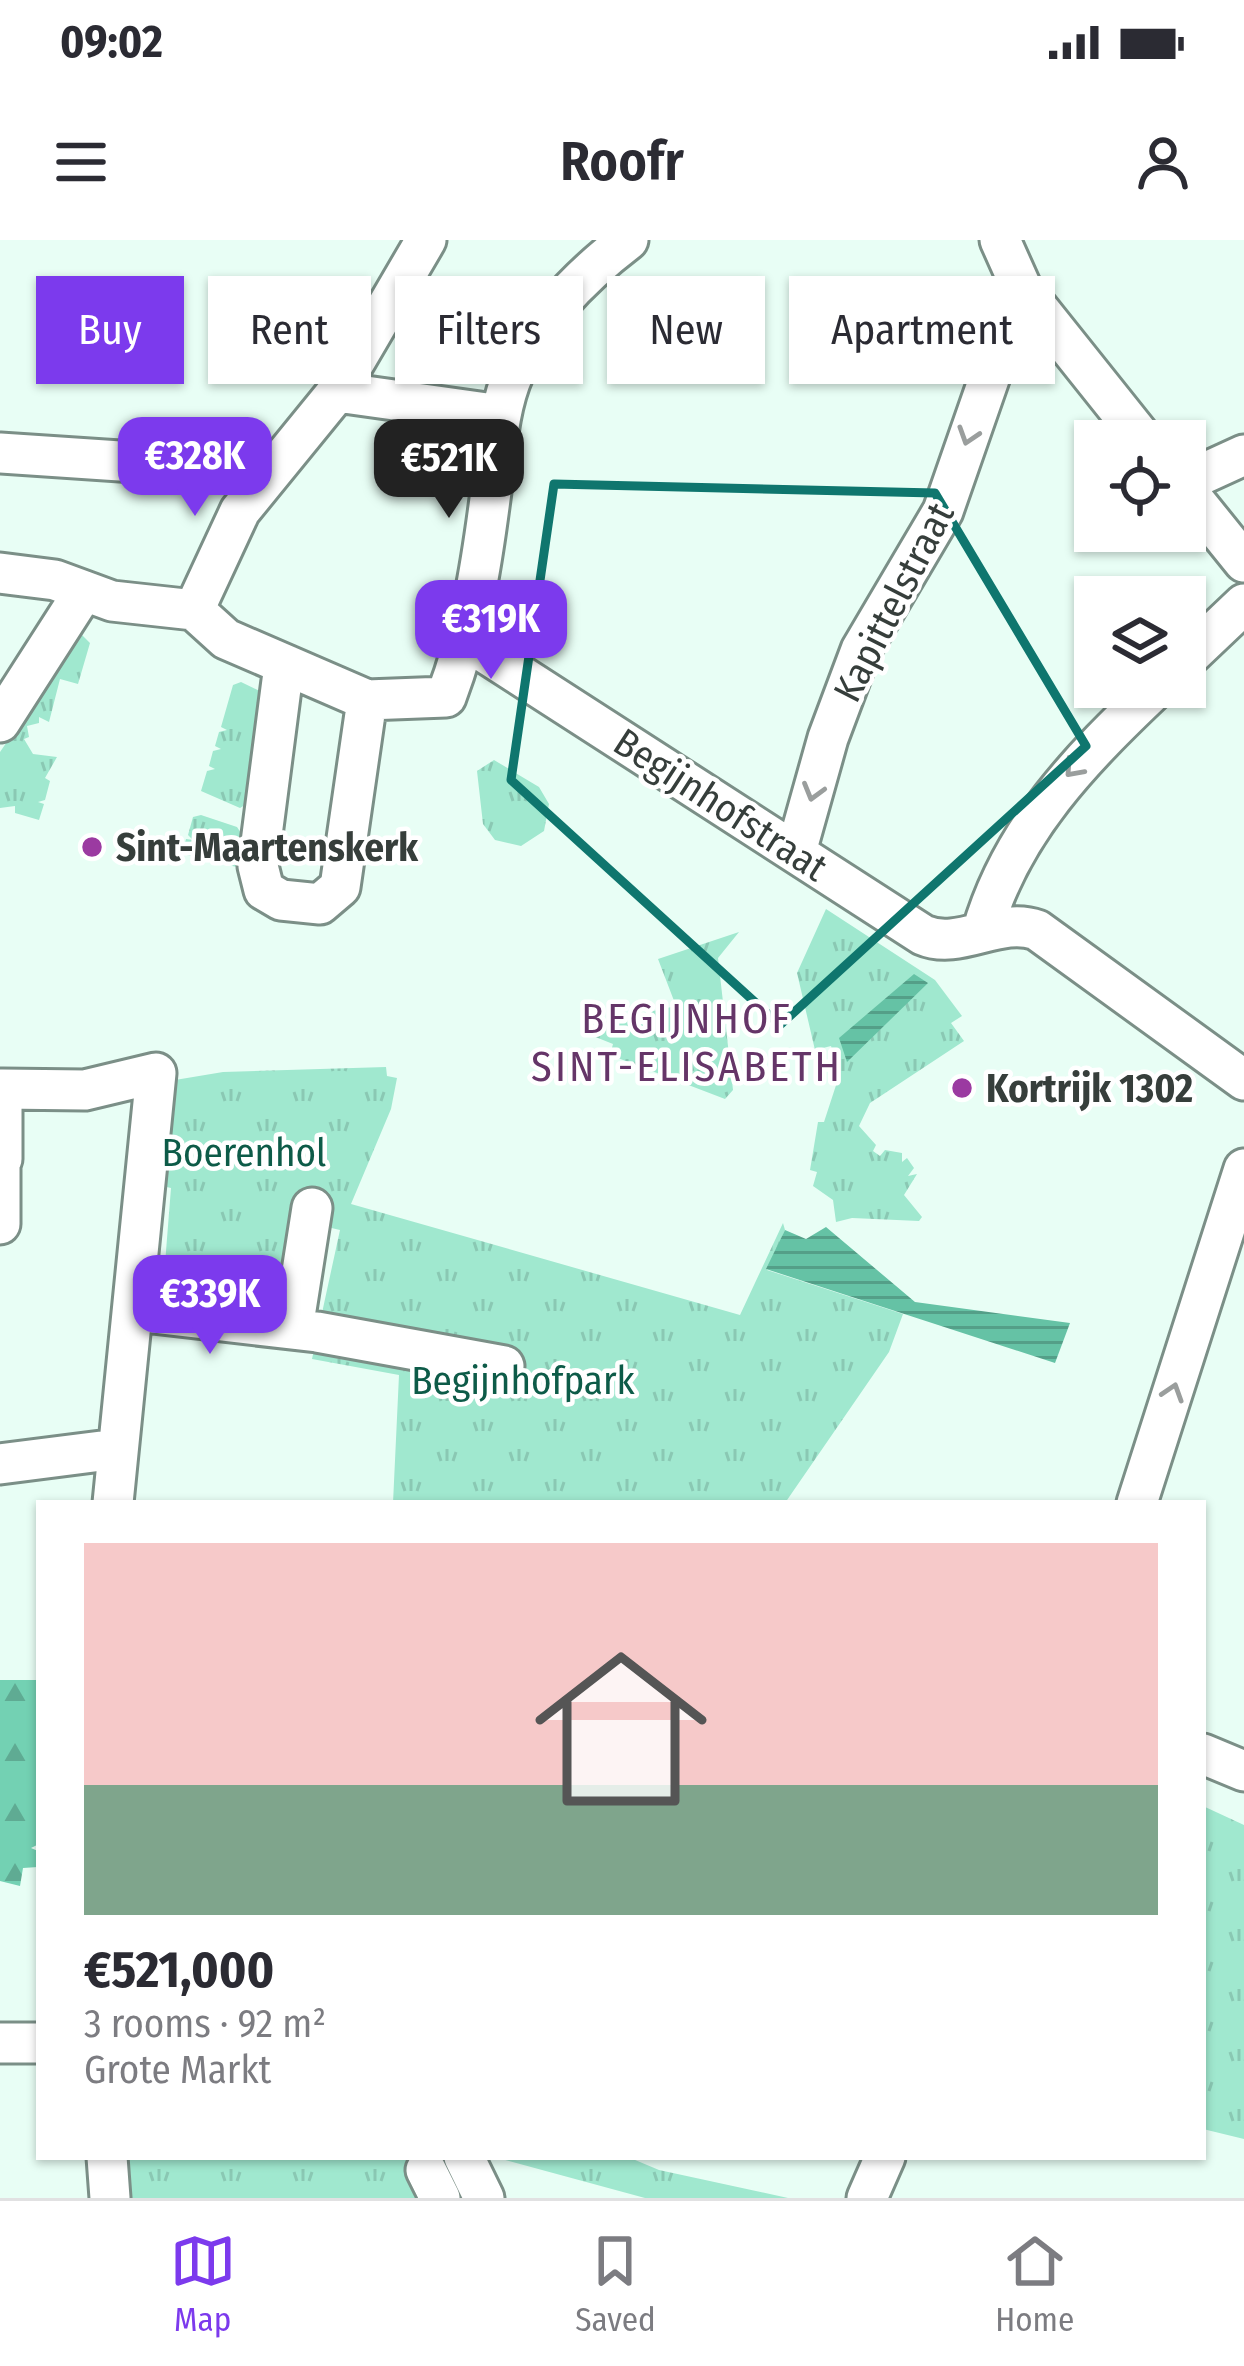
<!DOCTYPE html>
<meta charset="utf-8">
<style>
:root{--surface:#fff;--page:#f2f2f3;--text:#2b2b33;--muted:#7c7c81;--line:#e1e1e2;--accent:#7c3aed}
body{margin:0;font-family:"Fira Sans Condensed",sans-serif;background:var(--page);color:var(--text);height:100vh;display:flex;flex-direction:column;font-size:45px;white-space:nowrap}
*{box-sizing:border-box;margin:0}
p{font-size:39px;color:var(--muted)}
.icon{flex:none;width:66px;height:66px;fill:none;stroke:currentColor;stroke-width:2;stroke-linecap:round;stroke-linejoin:round}
.map{position:relative;flex:1;overflow:hidden}
.sheet{position:absolute;left:36px;top:1260px;width:1170px;height:660px;display:flex;flex-direction:column;background:var(--surface);border-radius:0px;box-shadow:0 3px 9px #0004}
.sheet>*{flex:none}
.top-card{position:absolute;left:36px;top:36px;width:1173px;height:108px;display:flex;gap:24px}
.tools{position:absolute;left:1074px;top:180px;display:grid;gap:24px}
.tools a{display:grid;place-items:center;width:132px;height:132px;border-radius:0px;background:var(--surface);box-shadow:0 3px 9px #0004;font-size:60px}
.price{position:absolute;translate:-50% -102px;padding:0 27px;border-radius:24px;background:var(--accent);color:#fff;font-size:39px;line-height:78px;filter:drop-shadow(0 3px 6px #0008)}
.price::after{content:'';position:absolute;left:50%;top:72px;width:36px;height:27px;margin-left:-18px;background:inherit;clip-path:polygon(0 0,100% 0,50% 100%)}
.price.on{background:#222;color:#fff}
ul{padding:0;list-style:none}
li{display:grid;align-content:center;gap:24px;height:636px;padding:0 48px}
li span{display:grid;place-items:center;height:372px;border-radius:0px;color:#555}
li>.icon{margin-inline-start:auto}
span .icon{width:216px;height:216px;fill:#fffc;stroke-width:1}
li b{font-size:51px}
.chip{padding:0 42px;border-radius:0px;background:var(--surface);box-shadow:0 3px 9px #0004;font-size:42px;line-height:108px}
.chip.on{background:var(--accent);color:#fff}
.status{display:flex;justify-content:space-between;align-items:center;height:84px;padding:0 60px;background:var(--surface);direction:ltr}
.status svg{height:33px;fill:currentColor}
header{display:flex;justify-content:space-between;align-items:center;height:156px;padding:0 48px;background:var(--surface);font-size:54px;font-weight:600}
.tabs{display:flex;justify-content:space-around;align-items:center;height:168px;border-top:3px solid var(--line);background:var(--surface);font-size:33px;color:var(--muted)}
.tabs a{display:grid;justify-items:center;gap:6px}
.tabs .on{color:var(--accent)}
.map>svg:first-child{display:block}
.grass{fill:url(#grass-tufts)}
.forest{fill:url(#forest-firs)}
.water{fill:url(#water-rules)}
.lines{fill:none;stroke-linecap:round;stroke-linejoin:round}
.minor-casing{stroke:#7b8f87;stroke-width:45}
.minor{stroke:#fff;stroke-width:39}
.oneway{stroke:#9a9e9d}
.marked{fill:none;stroke:#0f766e;stroke-width:9;stroke-linejoin:round}
.poi-dot{fill:#9b3aa1;stroke:#fff;stroke-width:4.5}
.labels{text-anchor:middle;stroke-width:9;stroke-linejoin:round;paint-order:stroke}
.street-label{font-size:39px;fill:#363e3b;stroke:#fff}
.poi-label{font-size:39px;font-weight:bold;fill:#363e3b;stroke:#fff;text-anchor:start}
.park-label{font-size:39px;fill:#0d5b48;stroke:#fff}
.neighbourhood-label{font-size:42px;letter-spacing:3px;fill:#653568;stroke:#fff}
</style>
<div class="status"><b>09:02</b><svg viewBox="0 0 49 12"><path d="M0 12V9h3v3zM5 12V6h3v6zM10 12V3h3v9zM15 12V0h3v12zM26 1h20v11H26zM47 4h2v5h-2z"/></svg></div>
<header><svg class="icon" aria-label="menu" viewBox="0 0 24 24"><path d="M4 6h16M4 12h16M4 18h16"/></svg>Roofr<svg class="icon" aria-label="person" viewBox="0 0 24 24"><circle cx="12" cy="8" r="4"/><path d="M4 21q1-7 8-7t8 7"/></svg></header>
<div class="map">
<svg width="1244" height="1958" viewBox="0 0 1244 1958">
<defs>
<pattern id="grass-tufts" width="24" height="20" patternUnits="userSpaceOnUse" patternTransform="scale(3)"><rect width="24" height="20" fill="#a0e8cf"/><path d="M3 7l-1-3M5 7V3M7 7l1-3M15 17l-1-3M17 17v-4M19 17l1-3" fill="none" stroke="#8ac8b3"/></pattern>
<pattern id="forest-firs" width="22" height="20" patternUnits="userSpaceOnUse" patternTransform="scale(3)"><rect width="22" height="20" fill="#73d1b3"/><path d="M5 1l3.5 6h-7zM16 11l3.5 6h-7z" fill="#5fab93"/></pattern>
<pattern id="water-rules" width="6" height="5" patternUnits="userSpaceOnUse" patternTransform="scale(3)"><rect width="6" height="5" fill="#65c2a5"/><path d="M0 2.5h6" fill="none" stroke="#549f88"/></pattern>
</defs>
<rect width="100%" height="100%" fill="#e8fef5"/>
<path class="grass" d="M81 394 90 403 78 444 60 439 49 482 39 477V483L27 486 29 497 24 499 33 514 57 517 45 538 50 541 45 560 38 562 44 564 39 580 15 573V566L0 568V512Z
M241 442 264 453 250 562 240 568 201 551 207 531 215 529 209 526 213 511 221 509 215 506 219 492 227 490 221 487 233 445Z
M494 520 539 547 549 564 544 591 521 606 495 600 483 584 477 531Z
M201 575 237 587 245 599 237 627 214 622 210 613 208 620 182 614 186 599 193 600 188 595 193 577Z
M826 669 935 740 962 776 951 783 964 801 870 863 859 886 876 905 873 911 880 916 885 910 902 913V922L907 918 914 928 908 936 917 934 904 955 922 977 919 981 852 978 836 982 833 960 813 946 817 932 810 930 818 882H824L840 833 831 806 815 810 797 733Z
M739 692 718 718 733 850 725 859 610 815 613 804 593 796 598 783 676 766 658 719Z
M386 827 387 836 397 838 391 869 351 964 740 1075 783 983 785 990 767 1030 903 1074 889 1112 785 1263H393L399 1135 312 1119 340 990 289 978 282 1064 163 1049 171 948 158 945 169 841 223 832Z
M1203 1566 1244 1585V1899L1203 1889Z
M114 1917H444L447 1920 408 1939 416 1958H118Z
M494 1917H628L659 1930 788 1958H645Z"/>
<path class="forest" d="M0 1440H39V1604L31 1608 38 1611V1627L23 1628 20 1646 0 1641Z"/>
<path class="water" d="M914 734 928 743 847 822 839 798Z
M826 987 915 1062 1070 1083 1055 1123 766 1029 785 990 806 999Z"/>
<g class="lines">
<defs>
<path id="minor" d="M1000 0 1021 47 1144 201
M337 152 501 175
M0 213 269 231
M1185 242 1244 215
M1185 249 1244 322
M0 333 55 340 112 361 194 370
M194 370 226 399 367 460 446 457C471 391 481 328 490 259 496 217 497 170 514 132 539 78 582 35 628 0
M194 370 240 271 337 152 426 0
M467 401 923 695C960 711 999 676 1037 690L1244 840
M1185 420 1244 364
M284 425 258 626 264 650 281 660 320 664 340 647 367 460
M0 482 84 351
M796 612 828 498 861 410 943 271 1021 47
M982 692C1011 590 1082 518 1157 447
M2 849 85 850 156 833 113 1263
M0 919V984
M2 919V849
M135 1071 317 1092 504 1126
M293 1089 312 968
M0 1224 117 1209
M1137 1263 1244 929
M1203 1514 1244 1531
M0 1803H39
M107 1917 110 1958
M464 1917 484 1958
M426 1930 440 1958
M867 1958 885 1917"/>
</defs>
<use href="#minor" class="minor-casing"/>
<use href="#minor" class="minor"/>
</g>
<defs><path id="oneway-chevron" d="M-2-3.5L2.5 0L-2 3.5" fill="none" stroke-width="1.6" stroke-linecap="round" stroke-linejoin="round" transform="scale(3)"/></defs>
<g class="oneway">
<use href="#oneway-chevron" transform="translate(968 196) rotate(108)"/>
<use href="#oneway-chevron" transform="translate(1073 529) rotate(132)"/>
<use href="#oneway-chevron" transform="translate(813 552) rotate(106)"/>
<use href="#oneway-chevron" transform="translate(1173 1152) rotate(-72)"/>
</g>
<path class="marked" d="M554 244 935 253 1086 506 780 785 511 540Z"/>
<g class="poi-dot">
<circle cx="92" cy="607" r="12"/>
<circle cx="962" cy="848" r="12"/>
</g>
<g class="labels">
<g class="street-label">
<text transform="translate(893 362) rotate(-63)" y="14">Kapittelstraat</text>
<text transform="translate(721 564) rotate(33)" y="14">Begijnhofstraat</text>
</g>
<g class="poi-label">
<text x="116" y="621">Sint-Maartenskerk</text>
<text x="986" y="862">Kortrijk 1302</text>
</g>
<g class="park-label">
<text x="244" y="926">Boerenhol</text>
<text x="523" y="1154">Begijnhofpark</text>
</g>
<g class="neighbourhood-label">
<text x="687" y="793">BEGIJNHOF<tspan x="687" dy="48">SINT-ELISABETH</tspan></text>
</g>
</g>
</svg>
<div class="tools">
<a><svg class="icon" aria-label="locate" viewBox="0 0 24 24"><circle cx="12" cy="12" r="6"/><path d="M12 2v4M12 18v4M2 12h4M18 12h4"/></svg></a>
<a><svg class="icon" aria-label="layers" viewBox="0 0 24 24"><path d="M12 4l9 5-9 5-9-5zM3 14l9 5 9-5"/></svg></a>
</div>
<b class="price" style="left:195px;top:279px">€328K</b>
<b class="price on" style="left:449px;top:281px">€521K</b>
<b class="price" style="left:491px;top:442px">€319K</b>
<b class="price" style="left:210px;top:1117px">€339K</b>
<div class="top-card">
<a class="chip on">Buy</a>
<a class="chip">Rent</a>
<a class="chip">Filters</a>
<a class="chip">New</a>
<a class="chip">Apartment</a>
</div>
<section class="sheet">
<ul>
<li><span style="background:linear-gradient(#f6c9c9 65%,#7fa58c 0)"><svg class="icon" aria-label="home" viewBox="0 0 24 24"><path d="M3 11l9-7 9 7M6 9v11h12V9"/></svg></span><div><b>€521,000</b><p>3 rooms · 92 m²</p><p>Grote Markt</p></div></li>
</ul>
</section>
</div>
<nav class="tabs">
<a class="on"><svg class="icon" aria-label="map" viewBox="0 0 24 24"><path d="M3 6l6-2 6 2 6-2v14l-6 2-6-2-6 2zM9 4v14M15 6v14"/></svg>Map</a>
<a><svg class="icon" aria-label="saved" viewBox="0 0 24 24"><path d="M7 4h10v16l-5-4-5 4z"/></svg>Saved</a>
<a><svg class="icon" aria-label="home" viewBox="0 0 24 24"><path d="M3 11l9-7 9 7M6 9v11h12V9"/></svg>Home</a>
</nav>
